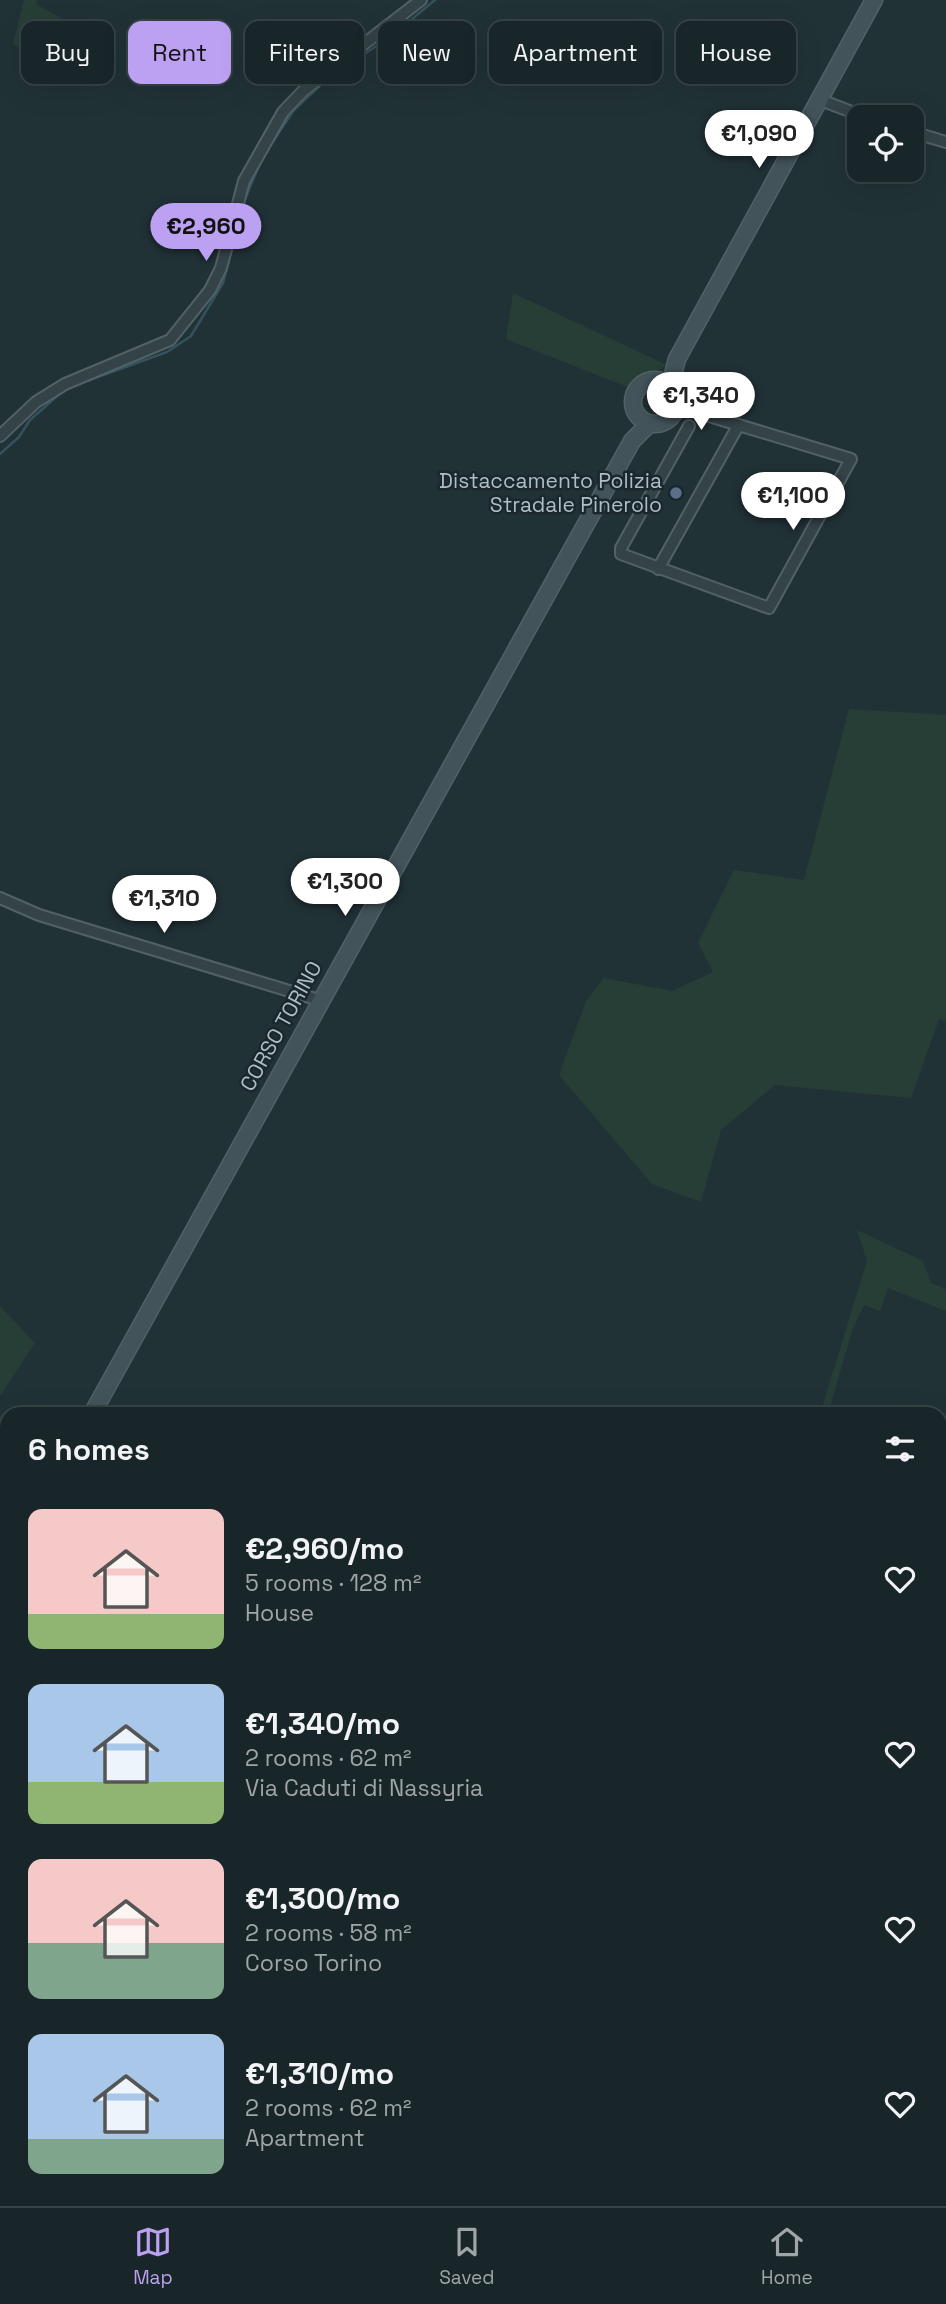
<!DOCTYPE html>
<meta charset="utf-8">
<style>
:root{--surface:#192629;--page:#263235;--text:#f1f3f6;--muted:#9fa5a8;--line:#374346;--accent:#bca0f2}
body{margin:0;font-family:"Space Grotesk",sans-serif;background:var(--page);color:var(--text);height:100vh;display:flex;flex-direction:column;font-size:26px;white-space:nowrap}
*{box-sizing:border-box;margin:0}
p{font-size:23px;color:var(--muted)}
.icon{flex:none;width:38px;height:38px;fill:none;stroke:currentColor;stroke-width:2;stroke-linecap:round;stroke-linejoin:round}
.map{position:relative;flex:1;overflow:hidden}
.details{position:absolute;left:0px;top:1407px;width:947px;height:800px;display:flex;flex-direction:column;background:var(--surface);border-radius:21px 21px 0 0;box-shadow:0 7px 28px #0002,0 0 0 2px var(--line)}
.details>*{flex:none}
.banner{position:absolute;left:21px;top:21px;width:905px;height:63px;display:flex;gap:14px}
.controls{position:absolute;left:847px;top:105px;display:grid;gap:14px}
.controls a{display:grid;place-items:center;width:77px;height:77px;border-radius:14px;background:var(--surface);box-shadow:0 7px 28px #0002,0 0 0 2px var(--line);font-size:35px}
.price{position:absolute;translate:-50% -60px;padding:0 16px;border-radius:24px;background:#fff;color:#222;font-size:23px;line-height:46px;filter:drop-shadow(0 2px 4px #0008)}
.price::after{content:'';position:absolute;left:50%;top:42px;width:21px;height:16px;margin-left:-10px;background:inherit;clip-path:polygon(0 0,100% 0,50% 100%)}
.price.selected{background:var(--accent);color:#111}
ul{padding:0;list-style:none}
li{display:flex;align-items:center;gap:21px;height:175px;padding:0 28px}
li span{display:grid;place-items:center;flex:none;width:196px;height:140px;border-radius:14px;color:#555}
li>.icon{margin-inline-start:auto}
span .icon{width:84px;height:84px;fill:#fffc;stroke-width:1}
li b{font-size:30px}
h2{display:flex;justify-content:space-between;align-items:center;height:84px;padding:0 28px;font-size:30px}
.pill{padding:0 24px;border-radius:14px;background:var(--surface);box-shadow:0 7px 28px #0002,0 0 0 2px var(--line);font-size:24px;line-height:63px}
.pill.selected{background:var(--accent);color:#111}
.tab-bar{display:flex;justify-content:space-around;align-items:center;height:98px;border-top:2px solid var(--line);background:var(--surface);font-size:19px;color:var(--muted)}
.tab-bar a{display:grid;justify-items:center;gap:4px}
.tab-bar .selected{color:var(--accent)}
.map>svg:first-child{display:block}
.green{fill:#273e36}
.lines{fill:none;stroke-linecap:round;stroke-linejoin:round}
.stream{stroke:#33525b;stroke-width:2.5}
.street-casing{stroke:#526165;stroke-width:14}
.secondary-casing{stroke:#526165;stroke-width:19}
.primary-casing{stroke:#414f54;stroke-width:21}
.street{stroke:#344347;stroke-width:10}
.secondary{stroke:#42545a;stroke-width:16}
.primary{stroke:#526367;stroke-width:18}
.service-dot{fill:#5c6f8a;stroke:#1a272c;stroke-width:2.5}
.labels{text-anchor:middle;stroke-width:5;stroke-linejoin:round;paint-order:stroke}
.poi-label{font-size:21px;fill:#aebec4;stroke:#1a272c;text-anchor:end}
.street-label{font-size:21px;fill:#aebec4;stroke:#1a272c}
</style>
<div class="map">
<svg width="946" height="2206" viewBox="0 0 946 2206">
<rect width="100%" height="100%" fill="#213237"/>
<path class="green" d="M24 0H37L36 4 115 50 90 87 13 44Z
M513 293 667 365C652 375 643 374 630 388L506 339Z
M849 709 946 715V1021L939 1019 911 1098 775 1085 721 1130 701 1202 652 1184 559 1075 586 1001 604 978 672 991 713 972 698 943 734 870 804 880Z
M857 1230 923 1261 931 1283 946 1289V1311L888 1288 880 1311 864 1305 852 1331 828 1414H820L867 1261Z
M0 1306 35 1343 0 1396Z"/>
<g class="lines">
<path class="stream" d="M270 146 294 110 326 80 394 34 435 0
M73 386 167 352 191 336 223 283 245 199 261 161
M0 454 19 437 30 420 64 390
M391 2206 397 2200"/>
<defs>
<path id="street" d="M818 99 865 117
M912 132 946 142
M676 406 851 459 769 608 621 554V548L689 426
M0 436 36 402 65 384 170 340 210 290 221 268 244 181 283 112 303 91 421 0
M658 569 738 426
M0 898 39 915 319 1000
M746 2200 748 2206
M252 2206 257 2200"/>
<path id="secondary" d="M633 402a22 22 0 1 1 44 0a22 22 0 1 1-44 0Z
M670 386 677 359 874 0
M92 1414 632 441 650 423
M0 1552 7 1548
M0 1655 7 1652"/>
<path id="primary" d="M0 1613 7 1619
M0 1634 7 1639
M0 1668 7 1672
M323 2200 326 2206
M340 2200 343 2206"/>
</defs>
<use href="#street" class="street-casing"/>
<use href="#secondary" class="secondary-casing"/>
<use href="#primary" class="primary-casing"/>
<use href="#street" class="street"/>
<use href="#secondary" class="secondary"/>
<use href="#primary" class="primary"/>
</g>
<circle class="service-dot" cx="676" cy="493" r="7"/>
<g class="labels">
<g class="poi-label">
<text x="662" y="488">Distaccamento Polizia<tspan x="662" dy="24">Stradale Pinerolo</tspan></text>
</g>
<g class="street-label">
<text transform="translate(281 1026) rotate(-61)" y="7">CORSO TORINO</text>
</g>
</g>
</svg>
<div class="controls">
<a><svg class="icon" aria-label="locate" viewBox="0 0 24 24"><circle cx="12" cy="12" r="6"/><path d="M12 2v4M12 18v4M2 12h4M18 12h4"/></svg></a>
</div>
<b class="price" style="left:759px;top:170px">€1,090</b>
<b class="price selected" style="left:206px;top:263px">€2,960</b>
<b class="price" style="left:701px;top:432px">€1,340</b>
<b class="price" style="left:793px;top:532px">€1,100</b>
<b class="price" style="left:345px;top:918px">€1,300</b>
<b class="price" style="left:164px;top:935px">€1,310</b>
<div class="banner">
<a class="pill">Buy</a>
<a class="pill selected">Rent</a>
<a class="pill">Filters</a>
<a class="pill">New</a>
<a class="pill">Apartment</a>
<a class="pill">House</a>
</div>
<section class="details">
<h2>6 homes<svg class="icon" aria-label="filters" viewBox="0 0 24 24"><path d="M4 7h16M4 17h16"/><circle cx="9" cy="7" r="2"/><circle cx="15" cy="17" r="2"/></svg></h2>
<ul>
<li><span style="background:linear-gradient(#f6c9c9 75%,#8fb573 0)"><svg class="icon" aria-label="home" viewBox="0 0 24 24"><path d="M3 11l9-7 9 7M6 9v11h12V9"/></svg></span><div><b>€2,960/mo</b><p>5 rooms · 128 m²</p><p>House</p></div><svg class="icon" aria-label="heart" viewBox="0 0 24 24"><path d="M12 20l-8-8c-3-5 5-10 8-4 3-6 11-1 8 4z"/></svg></li>
<li><span style="background:linear-gradient(#a9c7e8 70%,#8fb573 0)"><svg class="icon" aria-label="home" viewBox="0 0 24 24"><path d="M3 11l9-7 9 7M6 9v11h12V9"/></svg></span><div><b>€1,340/mo</b><p>2 rooms · 62 m²</p><p>Via Caduti di Nassyria</p></div><svg class="icon" aria-label="heart" viewBox="0 0 24 24"><path d="M12 20l-8-8c-3-5 5-10 8-4 3-6 11-1 8 4z"/></svg></li>
<li><span style="background:linear-gradient(#f6c9c9 60%,#7fa58c 0)"><svg class="icon" aria-label="home" viewBox="0 0 24 24"><path d="M3 11l9-7 9 7M6 9v11h12V9"/></svg></span><div><b>€1,300/mo</b><p>2 rooms · 58 m²</p><p>Corso Torino</p></div><svg class="icon" aria-label="heart" viewBox="0 0 24 24"><path d="M12 20l-8-8c-3-5 5-10 8-4 3-6 11-1 8 4z"/></svg></li>
<li><span style="background:linear-gradient(#a9c7e8 75%,#7fa58c 0)"><svg class="icon" aria-label="home" viewBox="0 0 24 24"><path d="M3 11l9-7 9 7M6 9v11h12V9"/></svg></span><div><b>€1,310/mo</b><p>2 rooms · 62 m²</p><p>Apartment</p></div><svg class="icon" aria-label="heart" viewBox="0 0 24 24"><path d="M12 20l-8-8c-3-5 5-10 8-4 3-6 11-1 8 4z"/></svg></li>
</ul>
</section>
</div>
<nav class="tab-bar">
<a class="selected"><svg class="icon" aria-label="map" viewBox="0 0 24 24"><path d="M3 6l6-2 6 2 6-2v14l-6 2-6-2-6 2zM9 4v14M15 6v14"/></svg>Map</a>
<a><svg class="icon" aria-label="saved" viewBox="0 0 24 24"><path d="M7 4h10v16l-5-4-5 4z"/></svg>Saved</a>
<a><svg class="icon" aria-label="home" viewBox="0 0 24 24"><path d="M3 11l9-7 9 7M6 9v11h12V9"/></svg>Home</a>
</nav>
